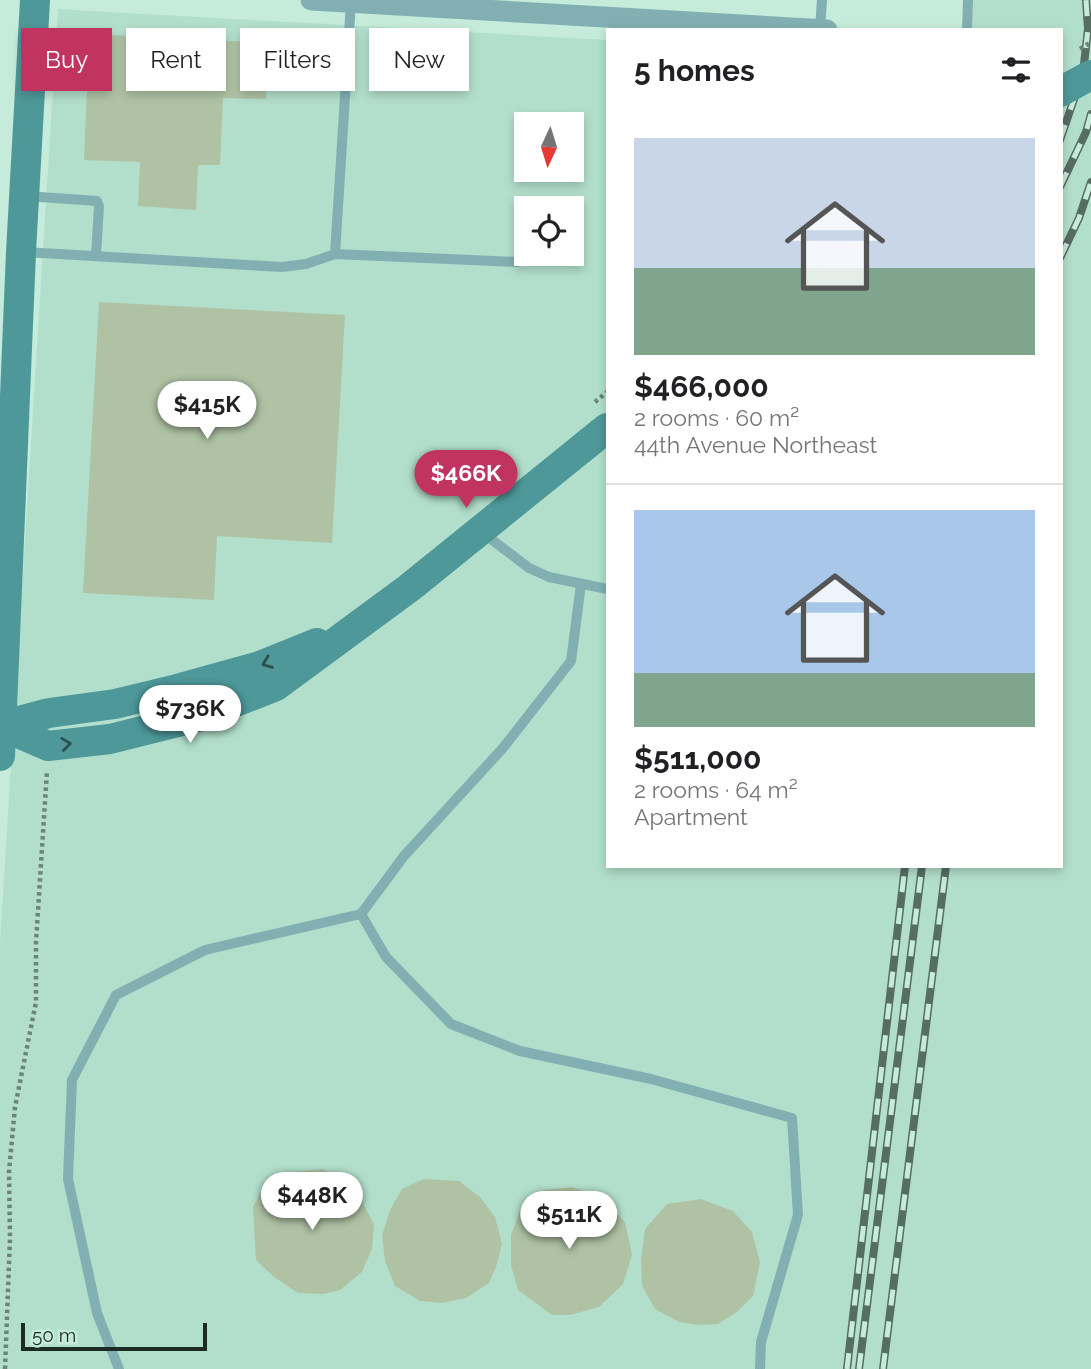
<!DOCTYPE html>
<meta charset="utf-8">
<style>
:root{--surface:#fff;--page:#f2f2f2;--text:#202124;--muted:#757577;--line:#e0e0e0;--accent:#c13360}
body{margin:0;font-family:Raleway,sans-serif;background:var(--page);color:var(--text);height:100vh;display:flex;flex-direction:column;font-size:26px;white-space:nowrap}
*{box-sizing:border-box;margin:0}
p{font-size:23px;color:var(--muted)}
.icon{flex:none;width:38px;height:38px;fill:none;stroke:currentColor;stroke-width:2;stroke-linecap:round;stroke-linejoin:round}
.map{position:relative;flex:1;overflow:hidden}
.side{position:absolute;left:606px;top:28px;width:457px;height:840px;display:flex;flex-direction:column;background:var(--surface);border-radius:0px;box-shadow:0 4px 10px #0003}
.side>*{flex:none}
.top-card{position:absolute;left:21px;top:28px;width:480px;height:63px;display:flex;gap:14px}
.needle{width:46px;rotate:184deg}
.controls{position:absolute;left:514px;top:112px;display:grid;gap:14px}
.controls a{display:grid;place-items:center;width:70px;height:70px;border-radius:0px;background:var(--surface);box-shadow:0 4px 10px #0003;font-size:35px}
.scale{position:absolute;left:21px;bottom:18px;width:186px;box-sizing:border-box;padding-left:7px;border:4px solid #1c2b25;border-top:0;font-size:19px;line-height:24px;white-space:nowrap;color:#1c2b25;-webkit-text-stroke:5px #c5ebda;paint-order:stroke}
.price{position:absolute;translate:-50% -60px;padding:0 16px;border-radius:24px;background:#fff;color:#222;font-size:23px;line-height:46px;filter:drop-shadow(0 2px 4px #0008)}
.price::after{content:'';position:absolute;left:50%;top:42px;width:21px;height:16px;margin-left:-10px;background:inherit;clip-path:polygon(0 0,100% 0,50% 100%)}
.price.on{background:var(--accent);color:#fff}
ul{padding:0;list-style:none}
li{display:grid;align-content:center;gap:14px;height:371px;padding:0 28px}
li+li{border-top:2px solid var(--line)}
li span{display:grid;place-items:center;height:217px;border-radius:0px;color:#555}
li>.icon{margin-inline-start:auto}
span .icon{width:126px;height:126px;fill:#fffc;stroke-width:1}
li b{font-size:30px}
h2{display:flex;justify-content:space-between;align-items:center;height:84px;padding:0 28px;font-size:30px}
.chip{padding:0 24px;border-radius:0px;background:var(--surface);box-shadow:0 4px 10px #0003;font-size:24px;line-height:63px}
.chip.on{background:var(--accent);color:#fff}
.map>svg:first-child{display:block}
.built{fill:#b2dfcb;fill-rule:evenodd}
.building{fill:#afc3a4}
.lines{fill:none;stroke-linecap:round;stroke-linejoin:round}
.path{stroke:#6b857a;stroke-width:4.5;stroke-dasharray:3.5 3.5;stroke-linecap:butt}
.lane{stroke:#82b0b2;stroke-width:10}
.street{stroke:#82b0b2;stroke-width:21}
.secondary{stroke:#4e989a;stroke-width:30}
.rail-casing{stroke:#566d63;stroke-width:8}
.rail{stroke:#c5ebda;stroke-width:5;stroke-dasharray:16;stroke-linecap:butt}
.path-bridge{stroke:#6b857a;stroke-width:4.5;stroke-dasharray:3.5 3.5;stroke-linecap:butt}
.secondary-bridge{stroke:#4e989a;stroke-width:30}
.oneway{stroke:#2e514e}
</style>
<div class="map">
<svg width="1091" height="1369" viewBox="0 0 1091 1369">
<rect width="100%" height="100%" fill="#c5ebda"/>
<path class="built" d="M964 0H1091V1369H0V942L58 9 607 40V866H1060V30H953L962 29ZM527 124H572V170H527ZM527 208H572V254H527Z"/>
<path class="building" d="M89 34 269 43 266 99 223 98 220 165H198L196 210 138 206 140 162 84 160Z
M99 302 345 315 332 543 217 536 214 600 83 593Z
M323 1169 343 1180 361 1200 374 1224 372 1249 362 1272 340 1290 323 1294 298 1293 274 1277 256 1260 253 1207 264 1186 292 1172Z
M424 1179 459 1181 480 1197 495 1217 502 1244 496 1267 489 1283 466 1298 442 1303 420 1301 395 1286 385 1261 382 1235 390 1210 402 1189Z
M572 1187 601 1197 625 1222 632 1255 623 1284 599 1307 570 1315H552L518 1290 511 1265V1235L521 1208 544 1190Z
M701 1199 733 1211 752 1232 760 1262 753 1296 737 1312 718 1324 697 1325 679 1322 655 1309 642 1286 641 1259 645 1229 667 1204Z"/>
<g class="lines">
<path class="path" d="M595 402 607 392
M5 1369 10 1238 9 1172 15 1107 36 1002V942L47 771"/>
<path class="lane" d="M820 29 822 0
M967 30 968 0
M26 196 97 201 99 206 96 256
M24 252 282 267 306 264 335 254 517 262
M335 254 351 2
M483 533 529 568 549 577 607 589
M361 914 386 957 451 1024 520 1051 651 1079 792 1118 798 1215 761 1342 760 1369
M119 1369 97 1313 68 1179 72 1080 116 995 205 950 361 914 404 856 503 748 571 661 581 584"/>
<path class="street" d="M311 0 827 30"/>
<path class="secondary" d="M0 726 49 713 115 704 177 689 260 666 317 643
M2 726 48 746 110 739 198 717 276 686 409 588 607 428
M0 756 21 252 35 0"/>
<defs>
<path id="rail" d="M1060 140 1083 73 1088 29 1086 0
M1060 187 1086 132 1091 114
M1060 258 1079 218 1091 182
M847 1369 905 866
M859 1369 922 866
M883 1369 946 866"/>
</defs>
<use href="#rail" class="rail-casing"/>
<use href="#rail" class="rail"/>
<path class="path-bridge" d="M1080 49 1091 42"/>
<path class="secondary-bridge" d="M1060 92 1091 75"/>
</g>
<defs><path id="oneway-chevron" d="M-2-3.5L2.5 0L-2 3.5" fill="none" stroke-width="1.6" stroke-linecap="round" stroke-linejoin="round" transform="scale(1.75)"/></defs>
<g class="oneway">
<use href="#oneway-chevron" transform="translate(267 663) rotate(159)"/>
<use href="#oneway-chevron" transform="translate(66 744) rotate(-7)"/>
</g>
</svg>
<div class="controls">
<a><svg class="needle" viewBox="-14 -14 28 28"><path d="M0-13l5 13h-10z" fill="#e53935"/><path d="M0 13l5-13h-10z" fill="#757577"/></svg></a>
<a><svg class="icon" aria-label="locate" viewBox="0 0 24 24"><circle cx="12" cy="12" r="6"/><path d="M12 2v4M12 18v4M2 12h4M18 12h4"/></svg></a>
</div>
<div class="scale">50 m</div>
<b class="price" style="left:207px;top:441px">$415K</b>
<b class="price on" style="left:466px;top:510px">$466K</b>
<b class="price" style="left:190px;top:745px">$736K</b>
<b class="price" style="left:312px;top:1232px">$448K</b>
<b class="price" style="left:569px;top:1251px">$511K</b>
<div class="top-card">
<a class="chip on">Buy</a>
<a class="chip">Rent</a>
<a class="chip">Filters</a>
<a class="chip">New</a>
</div>
<section class="side">
<h2>5 homes<svg class="icon" aria-label="filters" viewBox="0 0 24 24"><path d="M4 7h16M4 17h16"/><circle cx="9" cy="7" r="2"/><circle cx="15" cy="17" r="2"/></svg></h2>
<ul>
<li><span style="background:linear-gradient(#c9d6e8 60%,#7fa58c 0)"><svg class="icon" aria-label="home" viewBox="0 0 24 24"><path d="M3 11l9-7 9 7M6 9v11h12V9"/></svg></span><div><b>$466,000</b><p>2 rooms · 60 m²</p><p>44th Avenue Northeast</p></div></li>
<li><span style="background:linear-gradient(#a9c7e8 75%,#7fa58c 0)"><svg class="icon" aria-label="home" viewBox="0 0 24 24"><path d="M3 11l9-7 9 7M6 9v11h12V9"/></svg></span><div><b>$511,000</b><p>2 rooms · 64 m²</p><p>Apartment</p></div></li>
</ul>
</section>
</div>
